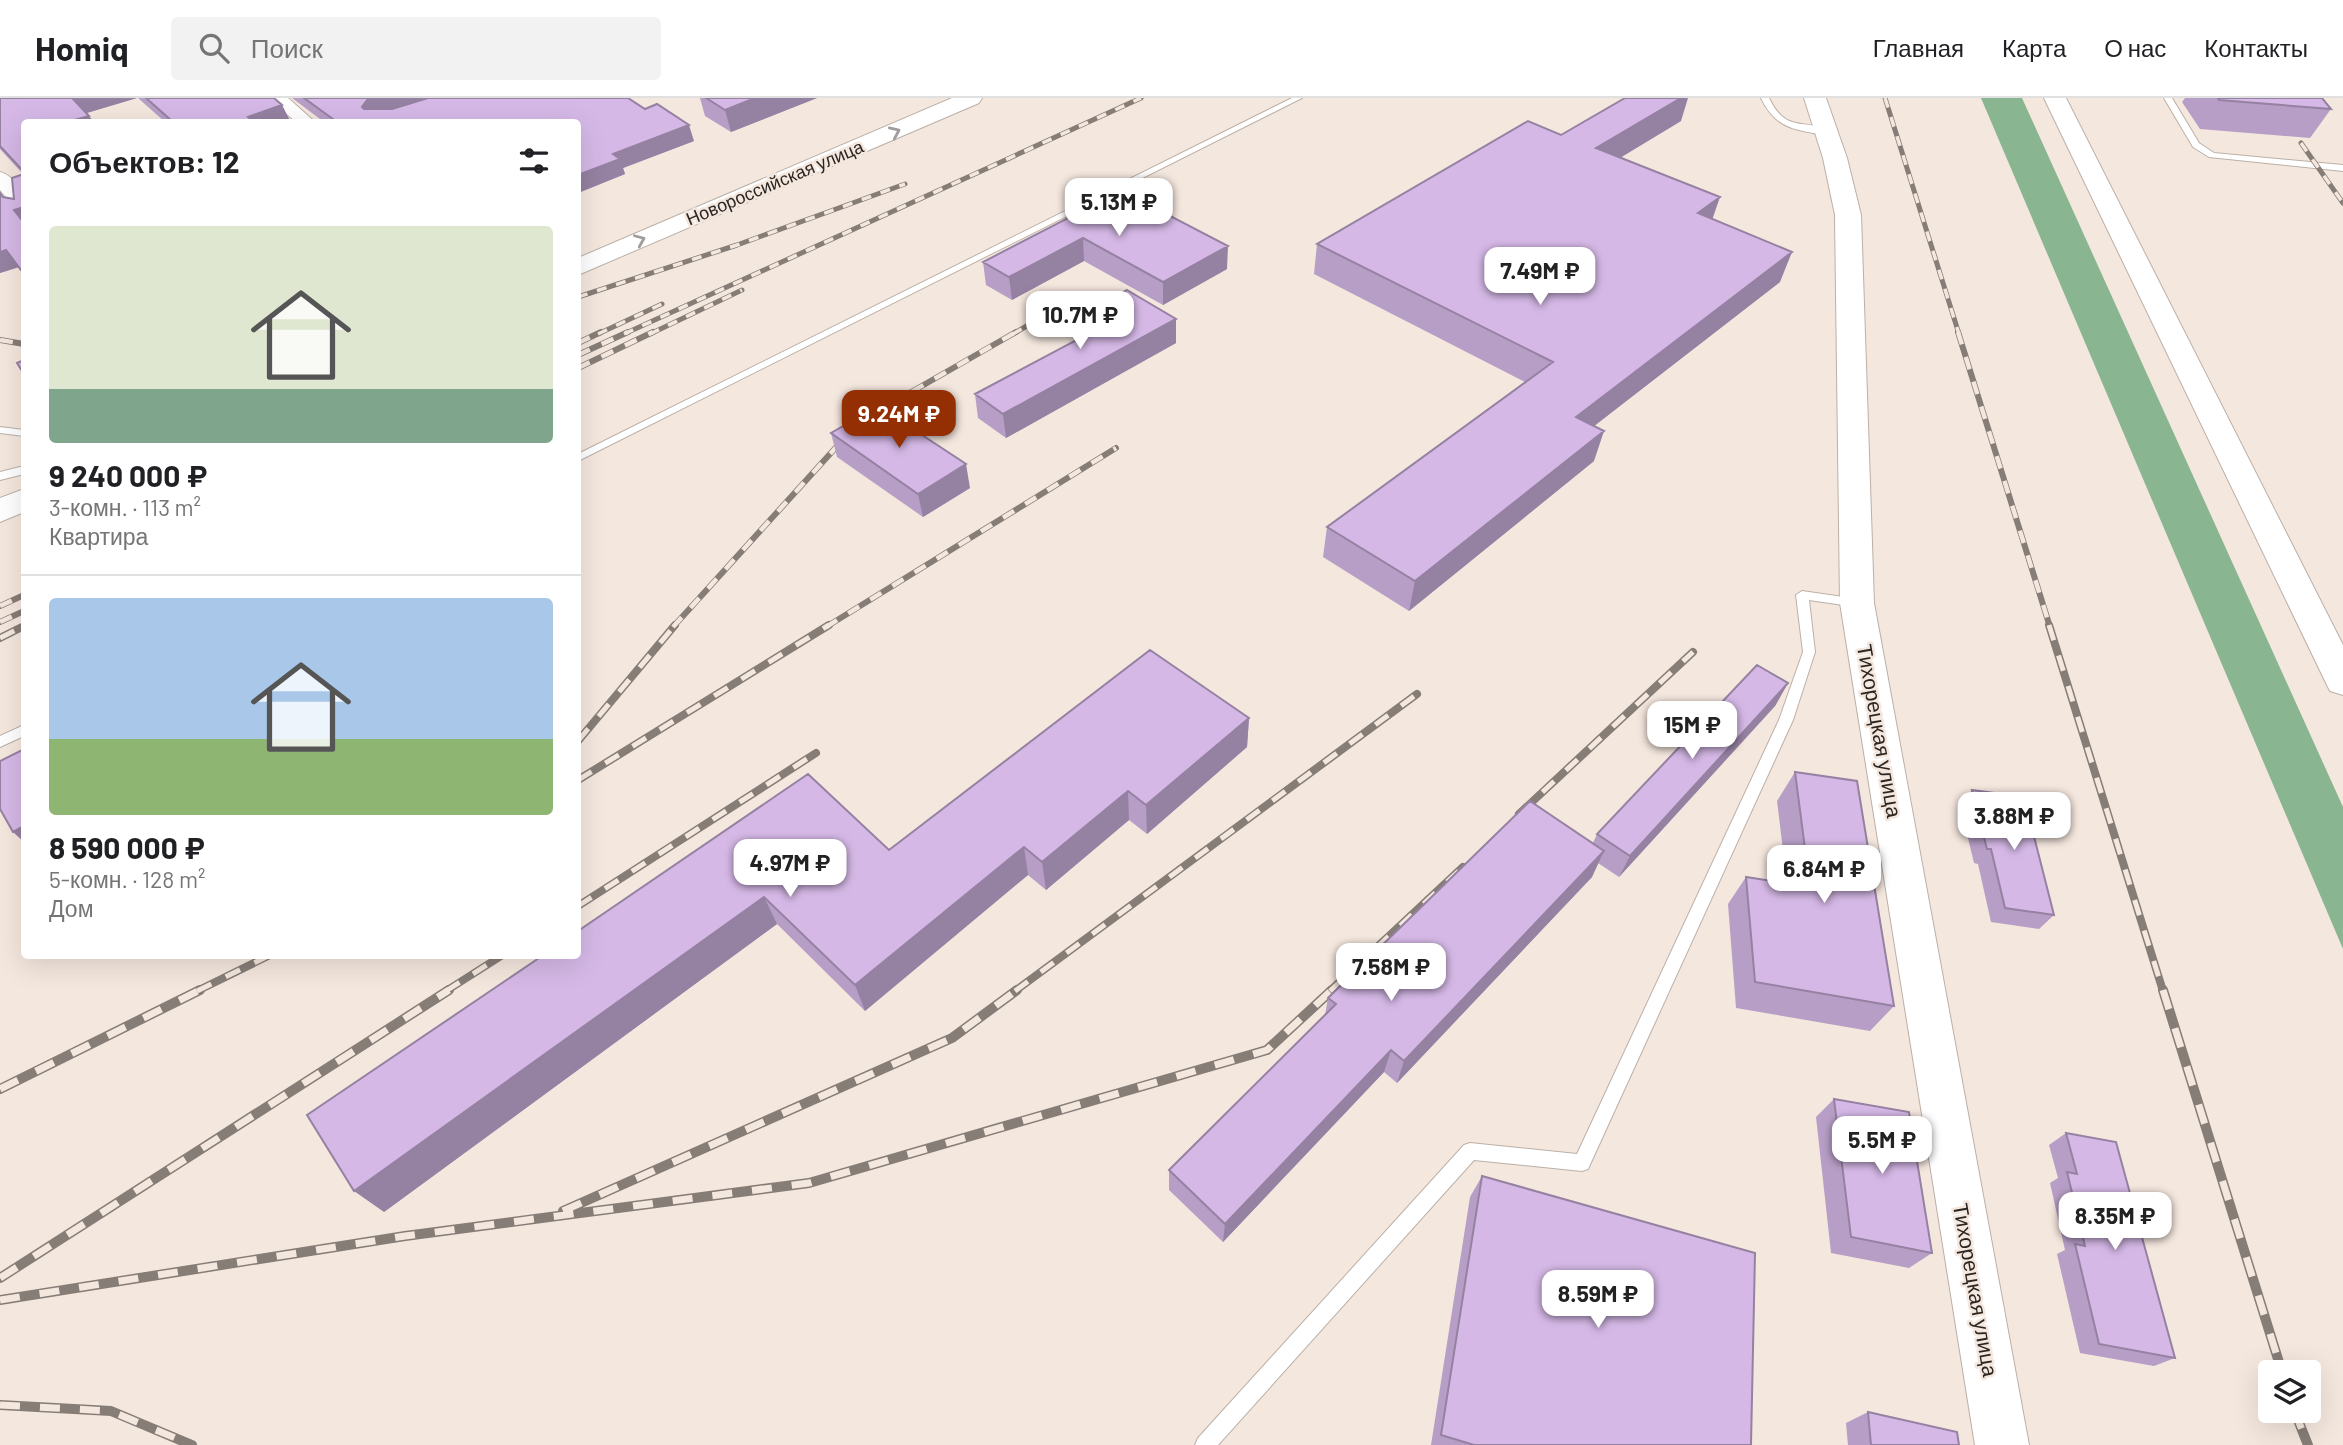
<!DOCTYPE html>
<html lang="ru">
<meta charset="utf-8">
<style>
:root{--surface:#fff;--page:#f2f2f2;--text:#202124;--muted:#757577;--line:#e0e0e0;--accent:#942e03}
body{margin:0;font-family:Barlow,sans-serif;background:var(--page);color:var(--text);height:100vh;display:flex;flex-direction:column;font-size:26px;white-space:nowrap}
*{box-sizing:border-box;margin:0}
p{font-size:23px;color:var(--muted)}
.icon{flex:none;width:38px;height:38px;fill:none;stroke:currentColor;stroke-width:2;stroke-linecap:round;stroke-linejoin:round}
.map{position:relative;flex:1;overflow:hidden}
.details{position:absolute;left:21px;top:21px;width:560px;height:840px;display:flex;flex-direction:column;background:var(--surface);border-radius:7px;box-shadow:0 7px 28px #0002}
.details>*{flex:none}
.fabs{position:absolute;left:2258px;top:1262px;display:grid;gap:14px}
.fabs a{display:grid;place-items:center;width:63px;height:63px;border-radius:7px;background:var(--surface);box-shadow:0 7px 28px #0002;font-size:35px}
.price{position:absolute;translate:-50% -60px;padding:0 16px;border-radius:14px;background:#fff;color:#222;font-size:23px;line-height:46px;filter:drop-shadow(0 2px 4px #0008)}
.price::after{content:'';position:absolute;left:50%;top:42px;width:21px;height:16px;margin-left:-10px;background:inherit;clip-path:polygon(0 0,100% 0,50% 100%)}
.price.active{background:var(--accent);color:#fff}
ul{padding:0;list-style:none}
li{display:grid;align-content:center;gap:14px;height:371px;padding:0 28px}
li+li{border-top:2px solid var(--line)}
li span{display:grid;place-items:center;height:217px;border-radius:7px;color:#555}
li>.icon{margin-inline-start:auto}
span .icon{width:126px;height:126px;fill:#fffc;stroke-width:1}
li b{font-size:30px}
h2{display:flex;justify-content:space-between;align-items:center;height:84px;padding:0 28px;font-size:30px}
header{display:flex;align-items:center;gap:42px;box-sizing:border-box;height:98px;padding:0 35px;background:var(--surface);border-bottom:2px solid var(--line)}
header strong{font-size:33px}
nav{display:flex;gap:38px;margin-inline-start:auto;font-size:24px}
.search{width:490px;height:63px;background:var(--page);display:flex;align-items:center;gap:18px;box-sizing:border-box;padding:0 24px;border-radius:7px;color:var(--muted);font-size:26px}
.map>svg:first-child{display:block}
.forest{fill:#89b591}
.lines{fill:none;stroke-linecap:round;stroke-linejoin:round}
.lane-casing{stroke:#bbb0a7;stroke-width:2}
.street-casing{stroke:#bbb0a7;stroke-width:2}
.secondary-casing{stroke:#bbb0a7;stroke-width:2}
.lane{fill:#fff;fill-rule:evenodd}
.street{fill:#fff;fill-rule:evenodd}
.secondary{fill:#fff;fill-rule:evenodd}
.rail-far3-casing{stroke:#867d77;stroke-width:5}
.rail-far2-casing{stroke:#867d77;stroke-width:6}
.rail-far1-casing{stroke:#867d77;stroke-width:8}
.rail-casing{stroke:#867d77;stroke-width:10}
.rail-far3{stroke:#f4e7de;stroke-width:3.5;stroke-dasharray:10;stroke-linecap:butt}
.rail-far2{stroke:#f4e7de;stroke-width:4.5;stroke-dasharray:13;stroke-linecap:butt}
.rail-far1{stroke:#f4e7de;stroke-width:5;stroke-dasharray:16;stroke-linecap:butt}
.rail{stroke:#f4e7de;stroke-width:7;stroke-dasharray:20;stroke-linecap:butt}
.wall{fill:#b79ec6}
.shaded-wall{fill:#9581a1}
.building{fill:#d5b8e6;stroke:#9581a1;stroke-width:2}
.oneway{stroke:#a09d9c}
.labels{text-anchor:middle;stroke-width:5;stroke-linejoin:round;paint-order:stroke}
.far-street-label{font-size:18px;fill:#2b2623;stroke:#f4e7de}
.street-label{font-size:21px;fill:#2b2623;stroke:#f4e7de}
</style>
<header>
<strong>Homiq</strong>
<div class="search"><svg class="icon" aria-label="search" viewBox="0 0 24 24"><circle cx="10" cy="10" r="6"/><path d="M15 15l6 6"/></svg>Поиск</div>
<nav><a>Главная</a><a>Карта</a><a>О нас</a><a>Контакты</a></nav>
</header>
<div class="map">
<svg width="2343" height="1347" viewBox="0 0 2343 1347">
<rect width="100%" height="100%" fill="#f4e7de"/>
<path class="forest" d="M1981 0H2022L2343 709V851Z"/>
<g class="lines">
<defs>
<path id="lane" d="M1292 0H1302L578 363V356Z
M1761 0H1769C1787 37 1804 19 1830 34L1826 37C1795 32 1776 31 1761 0Z
M2164 0H2172L2199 45 2214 55 2343 67V73L2209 59 2193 49Z
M0 329 24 332V338L0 335Z
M24 368V376L0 382V374Z
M1802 493 1857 501 1863 505 1857 509 1809 502 1815 554 1793 622 1588 1071 1582 1073 1474 1062 1218 1347H1195L1198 1340 1464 1047 1470 1045 1577 1056 1779 622 1803 554 1796 497Z
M24 627V638L0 649V638Z"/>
<path id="street" d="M268 0H288L315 24H296Z
M0 74C18 79 24 99 24 115L17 113 0 92Z"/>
<path id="secondary" d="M952 0H982L979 5 578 177V160Z
M1804 0H1826L1847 60 1861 117 1874 505 2029 1347H1975L1840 505 1835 117 1823 60Z
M2044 0H2066L2343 547V597L2330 593 2325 583Z
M24 391V414L0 424V400Z"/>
</defs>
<use href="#lane" class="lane-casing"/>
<use href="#street" class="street-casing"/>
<use href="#secondary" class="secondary-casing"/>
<use href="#lane" class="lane"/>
<use href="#street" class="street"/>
<use href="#secondary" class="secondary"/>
<defs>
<path id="rail-far3" d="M1885 0 1959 236
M2301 45 2343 105
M578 199 737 147 905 86
M598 236 662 206
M624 236 1141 0
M650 236 742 192
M1013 236 1049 215"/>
<path id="rail-far2" d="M1958 234 2050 529
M0 242 24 246
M578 245 601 234
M578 257 628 234
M578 270 653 234
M0 508 24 497
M0 524 24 513
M673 529 859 324 1016 234
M826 529 1116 350"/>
<path id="rail-far1" d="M2049 527 2163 893
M0 540 24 528
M578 643 675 527
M578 682 829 527
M1519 716 1693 554
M578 808 816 655
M197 893 268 858
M446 893 501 858
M1015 893 1417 596
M1330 893 1463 769"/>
<path id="rail" d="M2163 892 2282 1274
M0 991 200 892
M563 1113 952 940 1017 892
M0 1180 449 892
M0 1202 405 1138 809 1085 1267 952 1332 892
M0 1307 111 1313 192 1347
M2294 1312 2308 1347"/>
</defs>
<use href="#rail-far3" class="rail-far3-casing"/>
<use href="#rail-far2" class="rail-far2-casing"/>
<use href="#rail-far1" class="rail-far1-casing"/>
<use href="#rail" class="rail-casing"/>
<use href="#rail-far3" class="rail-far3"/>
<use href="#rail-far2" class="rail-far2"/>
<use href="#rail-far1" class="rail-far1"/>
<use href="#rail" class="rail"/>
</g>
<path class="wall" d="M0 0H137L87 15 24 24V176L19 169 0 175V95L3 99 14 101 23 76 0 51Z
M138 0H274L282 7 290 23 285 24H165Z
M292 0H628L694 43 623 70 625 76 578 95V24H324Z
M700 0H817L731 34 705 18Z
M2185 0H2322L2331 11 2310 40 2200 31 2182 4Z
M1681 23 1620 60 1712 121 1780 184 1594 328V363L1409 513 1323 459 1327 429 1525 284 1314 176 1317 146Z
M1158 100V112L1227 171 1163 207 1084 163 1012 202 986 187 983 164Z
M1085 214 1176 245 1006 340 978 320 975 296 1086 237Z
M831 335 970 390 923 419 837 359Z
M1788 585 1775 608 1619 779 1598 765 1592 779 1397 985 1384 974 1223 1144 1169 1092V1072L1325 917 1328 900 1593 745 1597 736Z
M1249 620 1247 649 1147 736 1129 722 1046 792 1028 777 865 913 777 826 384 1114 542 858 889 752Z
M1795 674 1894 908 1870 933 1736 910 1728 806 1746 779 1787 785 1777 703Z
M1972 692 2054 817 2039 831 1991 824 1978 766 1974 765 1960 707Z
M1834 1001 1932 1155 1909 1170 1831 1155 1816 1019Z
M2066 1035 2175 1260 2154 1268 2080 1255 2057 1156 2065 1152 2050 1085 2058 1080 2049 1047Z
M1482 1078 1751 1347H1431L1470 1099Z
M1868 1314 1959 1347H1848L1846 1325Z"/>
<path class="shaded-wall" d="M76 0H137L83 16 73 1Z
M374 0H430L374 18 362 9 367 2Z
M755 0H817L731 34 725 12Z
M1681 0H1688L1681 23 1588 79 1596 50Z
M282 7 290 23 285 24H251L248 19Z
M89 18 94 24H67Z
M689 27 694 43 623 70 625 76 578 95V77L613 56Z
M1720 99 1710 128 1698 115Z
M1158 100V123L1147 106Z
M24 109V126L14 112Z
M1083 140 1084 163 1012 202 1009 179Z
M1228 148 1227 171 1163 207V184Z
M6 152 19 169 0 175V154Z
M1792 154 1780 184 1567 349 1576 319Z
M1176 221V245L1006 340 1003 316Z
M1604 333 1594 363 1409 513 1415 483Z
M966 366 970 390 923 419 918 396Z
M1788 585 1775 608 1619 779 1630 758Z
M1249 620 1247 649 1147 736 1146 707Z
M1128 693 1129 722 1046 792 1042 764Z
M24 728V744L13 734Z
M1024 749 1028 777 865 913 855 887Z
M1604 753 1592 779 1397 985 1404 963Z
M764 799 777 826 384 1114 354 1093Z
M1391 952 1384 974 1223 1144 1225 1126Z"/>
<path class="building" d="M0 0H76L73 1 89 18 67 24H24V74L0 48Z
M146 0H274L282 7 248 19 253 24H173Z
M304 0H374L367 2 362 9 364 11H392L428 0H628L645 11 657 6 689 27 613 56 620 61 578 77V24H337Z
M706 0H755L725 12Z
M1625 0H1681L1596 50 1720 99 1698 115 1792 154 1576 319 1604 333 1415 483 1327 429 1553 264 1317 146 1528 23 1561 37Z
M2218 0H2322L2331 11 2219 2Z
M24 76V109L14 112 24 125V176L6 152 0 154V95L3 99 14 101 12 80Z
M1132 87 1158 100 1147 106 1228 148 1163 184 1083 140 1009 179 983 164Z
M1127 192 1176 221 1003 316 975 296 1105 227 1085 214Z
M24 262V276L17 265Z
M878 308 966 366 918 396 831 335Z
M1150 552 1249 620 1146 707 1128 693 1042 764 1024 749 855 887 764 799 354 1093 307 1017 542 858H578V833L808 676 889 752Z
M1757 567 1788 585 1630 758 1597 736Z
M24 651V728L13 734 0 711V663Z
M1795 674 1857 683 1894 908 1755 884 1746 779 1810 789Z
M1972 692 2024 699 2054 817 2005 810 1991 751H1987Z
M1530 703 1604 753 1404 963 1391 952 1225 1126 1169 1072 1336 906 1328 900Z
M1834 1001 1909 1014 1932 1155 1851 1139Z
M2066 1035 2116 1044 2175 1260 2099 1246 2075 1146 2085 1148 2067 1074 2077 1076Z
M1482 1078 1755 1155 1751 1347H1474L1441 1337Z
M1868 1314 1957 1334 1959 1347H1871Z"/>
<defs><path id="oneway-chevron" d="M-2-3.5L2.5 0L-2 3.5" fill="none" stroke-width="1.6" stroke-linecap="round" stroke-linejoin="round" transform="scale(1.75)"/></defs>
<g class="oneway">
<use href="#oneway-chevron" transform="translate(895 34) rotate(-24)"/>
<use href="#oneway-chevron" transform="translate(640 142) rotate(-23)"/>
</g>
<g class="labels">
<g class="far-street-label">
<text transform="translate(775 85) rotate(-23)" y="6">Новороссийская улица</text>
</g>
<g class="street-label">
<text transform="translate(1879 633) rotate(80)" y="7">Тихорецкая улица</text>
<text transform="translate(1975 1192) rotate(80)" y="7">Тихорецкая улица</text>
</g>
</g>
</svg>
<div class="fabs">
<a><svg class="icon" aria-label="layers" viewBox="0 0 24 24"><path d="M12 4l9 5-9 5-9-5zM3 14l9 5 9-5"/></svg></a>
</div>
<b class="price" style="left:1119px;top:140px">5.13M ₽</b>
<b class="price" style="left:1540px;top:209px">7.49M ₽</b>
<b class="price" style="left:1080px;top:253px">10.7M ₽</b>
<b class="price active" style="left:899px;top:352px">9.24M ₽</b>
<b class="price" style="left:1692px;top:663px">15M ₽</b>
<b class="price" style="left:2014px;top:754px">3.88M ₽</b>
<b class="price" style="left:790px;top:801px">4.97M ₽</b>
<b class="price" style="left:1824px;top:807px">6.84M ₽</b>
<b class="price" style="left:1391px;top:905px">7.58M ₽</b>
<b class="price" style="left:1882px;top:1078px">5.5M ₽</b>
<b class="price" style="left:2115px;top:1154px">8.35M ₽</b>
<b class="price" style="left:1598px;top:1232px">8.59M ₽</b>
<section class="details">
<h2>Объектов: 12<svg class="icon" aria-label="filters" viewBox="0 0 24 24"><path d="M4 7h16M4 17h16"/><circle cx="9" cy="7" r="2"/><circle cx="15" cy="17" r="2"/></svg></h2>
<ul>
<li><span style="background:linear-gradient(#dfe7d0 75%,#7fa58c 0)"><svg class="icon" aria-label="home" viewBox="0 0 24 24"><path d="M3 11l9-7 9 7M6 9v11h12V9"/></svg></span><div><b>9 240 000 ₽</b><p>3-комн. · 113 m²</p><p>Квартира</p></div></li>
<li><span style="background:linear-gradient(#a9c7e8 65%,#8fb573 0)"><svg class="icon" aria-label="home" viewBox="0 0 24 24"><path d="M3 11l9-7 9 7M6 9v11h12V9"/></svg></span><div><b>8 590 000 ₽</b><p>5-комн. · 128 m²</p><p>Дом</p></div></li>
</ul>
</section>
</div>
